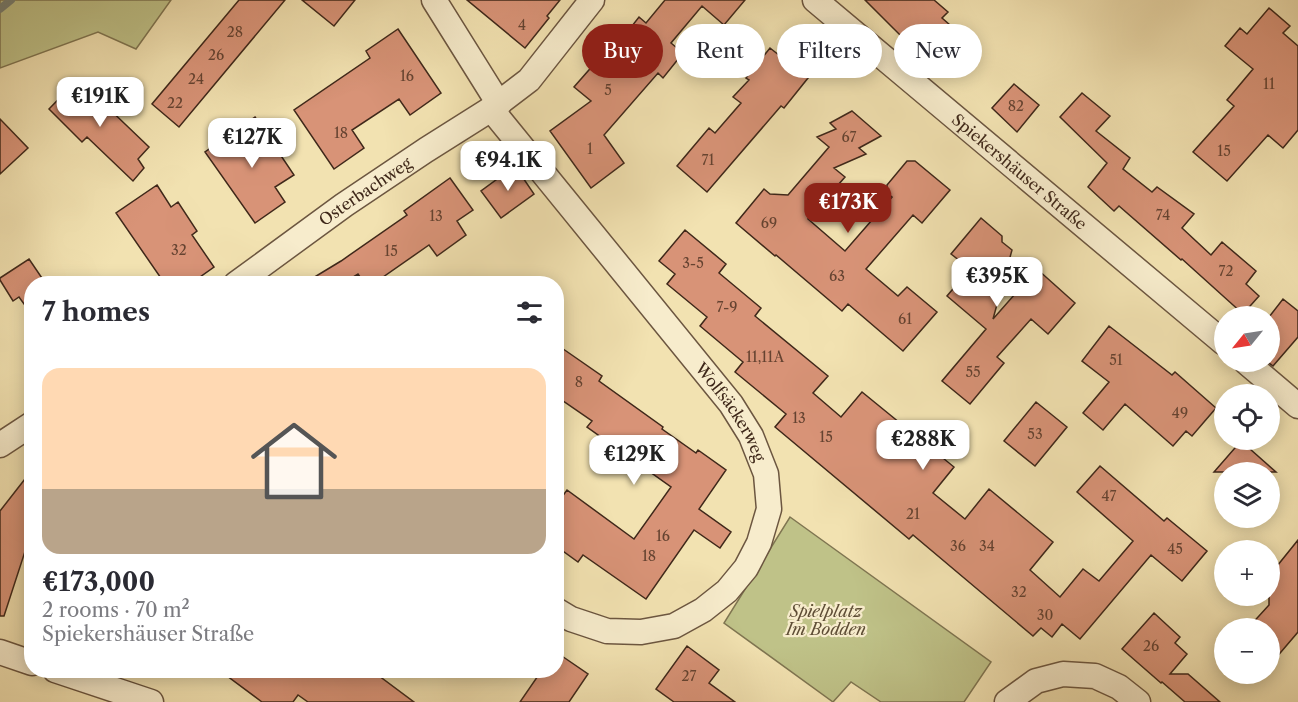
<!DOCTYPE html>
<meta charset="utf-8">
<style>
:root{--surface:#fff;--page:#f7f7f7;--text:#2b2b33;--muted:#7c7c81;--line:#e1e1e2;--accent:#8f2418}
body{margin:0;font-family:"Libre Caslon Text",serif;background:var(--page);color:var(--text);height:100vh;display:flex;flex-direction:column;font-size:22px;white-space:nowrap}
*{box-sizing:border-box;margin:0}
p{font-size:20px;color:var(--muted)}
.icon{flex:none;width:33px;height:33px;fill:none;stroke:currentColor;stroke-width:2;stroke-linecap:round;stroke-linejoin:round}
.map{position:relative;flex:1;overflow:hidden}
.sheet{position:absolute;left:24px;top:276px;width:540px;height:402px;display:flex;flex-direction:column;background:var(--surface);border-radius:24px;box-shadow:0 3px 15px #0003}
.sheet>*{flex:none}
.hud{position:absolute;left:582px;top:24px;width:570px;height:54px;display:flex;gap:12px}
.needle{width:39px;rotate:240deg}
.buttons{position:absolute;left:1214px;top:306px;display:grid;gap:12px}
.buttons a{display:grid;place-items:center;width:66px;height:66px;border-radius:50%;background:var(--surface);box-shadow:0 3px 15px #0003;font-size:30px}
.price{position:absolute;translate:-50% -51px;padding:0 14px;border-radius:12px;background:#fff;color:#222;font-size:20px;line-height:39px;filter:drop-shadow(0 2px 3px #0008)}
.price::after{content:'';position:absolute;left:50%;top:36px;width:18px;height:14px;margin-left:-9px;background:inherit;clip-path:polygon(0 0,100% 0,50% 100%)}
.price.current{background:var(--accent);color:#fff}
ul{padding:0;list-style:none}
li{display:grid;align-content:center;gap:12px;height:318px;padding:0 18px}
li+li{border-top:2px solid var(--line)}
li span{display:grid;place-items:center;height:186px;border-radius:18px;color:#555}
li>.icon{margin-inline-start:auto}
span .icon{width:108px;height:108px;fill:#fffc;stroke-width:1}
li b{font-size:26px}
h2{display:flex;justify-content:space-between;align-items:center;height:72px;padding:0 18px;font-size:26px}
.chip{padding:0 21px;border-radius:27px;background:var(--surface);box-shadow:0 3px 15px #0003;font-size:21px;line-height:54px}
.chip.current{background:var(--accent);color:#fff}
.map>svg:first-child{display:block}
.green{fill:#bfc288;stroke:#7f7551;stroke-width:1.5}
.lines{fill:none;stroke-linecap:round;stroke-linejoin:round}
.stream{stroke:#778176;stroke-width:8}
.building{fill:#d89377;stroke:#3f281a;stroke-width:1.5}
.minor-casing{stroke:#6c5640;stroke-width:27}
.minor{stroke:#f7eccc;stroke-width:24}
.labels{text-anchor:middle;stroke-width:4.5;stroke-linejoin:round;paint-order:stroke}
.number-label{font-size:14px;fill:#654331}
.street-label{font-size:16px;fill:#3f281a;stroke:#f7eccc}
.park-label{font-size:16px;font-style:italic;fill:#5f4e36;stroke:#f7eccc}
</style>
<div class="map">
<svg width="1298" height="702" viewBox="0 0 1298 702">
<rect width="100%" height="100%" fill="#f2e2b1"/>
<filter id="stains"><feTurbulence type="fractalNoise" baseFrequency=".00333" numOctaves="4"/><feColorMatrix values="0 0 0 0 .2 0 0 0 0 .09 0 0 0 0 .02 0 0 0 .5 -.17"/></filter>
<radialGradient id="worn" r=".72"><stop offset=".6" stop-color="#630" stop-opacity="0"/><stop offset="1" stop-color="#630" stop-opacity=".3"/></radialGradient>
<path class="green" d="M0 0H171L136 49 98 32 0 68Z
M790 517 991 662 964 702H881L851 682 833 702 724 623Z"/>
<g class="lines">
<path class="stream" d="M0 9 11 0"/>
</g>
<path class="building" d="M239 0H285L179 127 152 104Z
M302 0H355L334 26Z
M467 0H560L547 16 549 18 525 48Z
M665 0H745L724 25 702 6 671 43 683 53 663 78 658 73 604 135 624 163 591 188 550 131 591 101 574 87 610 46 614 49 639 17 646 23Z
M865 0H934L948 12 942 18 973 45 948 71 921 45 916 51Z
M1269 8 1290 26 1283 33 1298 46V130L1283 148 1268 135 1227 181 1193 152 1234 106 1227 100 1253 69 1225 46 1240 28 1247 34Z
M398 29 441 93 410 115 399 99 352 130 364 148 334 169 294 110 370 58 366 51Z
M770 48 808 78 784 108 781 106 707 192 677 166 709 128 715 133 741 103 733 97 749 80 746 78Z
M78 79 149 147 138 159 144 168 133 181 87 137 82 142 49 109Z
M1014 84 1039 105 1017 132 992 108Z
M1082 93 1110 116 1096 131 1130 158 1123 169 1152 192 1157 187 1194 214 1182 228 1211 255 1222 242 1256 271 1246 284 1259 296 1243 314 1182 259 1181 260 1119 206 1114 211 1088 187 1107 163 1060 117Z
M852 111 881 136 859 148 866 154 834 168 845 177 808 219 845 251 892 197 887 193V185L907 161H915L950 190 922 223 913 215 866 269 898 296 907 287 937 312 903 351 848 304 842 311 776 255 775 256 736 223 764 189 770 194 788 195 829 147 817 137 836 129 830 123Z
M255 117 294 175 275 187 285 202 255 223 205 152Z
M0 119 28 148 0 174Z
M515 166 534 194 501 218 481 191Z
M450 178 473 210 457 221 466 235 437 256 429 245 373 284H365L358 274 342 284H303L341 261 407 215 404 211Z
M157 185 171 207 178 202 197 231 192 235 214 267 190 284H165L116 213Z
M981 218 1002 236V242L1012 250 993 319 1037 269 1075 303 1048 334 1031 319 997 357 1004 363 970 404 942 381 986 329 947 296 970 269 951 254Z
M685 230 726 264 719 273 761 308 755 316 828 376 813 393 841 417 862 392 954 467 933 493 965 519 989 489 1053 542 1030 570 1060 597 1083 569 1099 581 1133 541 1077 492 1100 466 1164 521 1167 518 1207 551 1182 581 1151 555 1080 639 1062 624 1052 637 1041 628 1033 636 913 535 909 539 775 427 786 414 735 372 743 362 700 326 707 317 667 284 675 274 659 261Z
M29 259 46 284H32V315L19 297 13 301 0 280V278Z
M1283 299 1298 311V337L1273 366 1269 363V317Z
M1109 326 1172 375 1175 372 1216 408 1192 436 1186 431 1173 446 1125 404 1103 430 1083 413 1109 382 1082 361Z
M556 344 602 376 599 381 663 427 662 429 696 453 698 450 726 470 699 509 731 532 720 548 694 530 646 599 583 555 578 562 556 546V505L567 490 634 539 671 487 587 427 592 421 556 396Z
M1036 402 1067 427 1035 466 1004 441Z
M1241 441 1276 472H1214Z
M32 470V530L4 616H0V511Z
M1298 540V632L1269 666V628H1248L1269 605V576Z
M1154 613 1180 637 1175 643 1187 654 1170 674H1188L1220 702H1185L1162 682 1161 683 1122 649Z
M687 646 719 670 709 683 735 702H674L656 689Z
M556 652 588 674 569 702H520L542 670H556Z
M219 670H371L414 702H308L298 695 293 702H262Z"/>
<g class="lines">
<defs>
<g id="minor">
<path d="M434 0 499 104"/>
<path id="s1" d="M815 0 1224 343"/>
<path id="s2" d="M491 109 731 404 751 436 766 474 769 509 759 543 746 568 727 591 703 610 674 626 641 632 607 631 571 619 556 610"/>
<path id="s3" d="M236 284 344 205 426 150 491 109 529 80 592 0"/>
<path d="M1246 362 1298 406"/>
<path d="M0 445 32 424"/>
<path d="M0 652 32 663"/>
<path d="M55 670 151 702"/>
<path d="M1007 702 1036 681 1063 674 1095 676 1119 687 1138 702"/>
</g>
</defs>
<use href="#minor" class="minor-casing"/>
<use href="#minor" class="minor"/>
</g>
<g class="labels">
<g class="number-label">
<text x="522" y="30">4</text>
<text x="235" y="37">28</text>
<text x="216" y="60">26</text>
<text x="407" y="81">16</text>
<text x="196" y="84">24</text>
<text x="1269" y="89">11</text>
<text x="608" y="95">5</text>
<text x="175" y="108">22</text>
<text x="1016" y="111">82</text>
<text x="341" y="138">18</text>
<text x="849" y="142">67</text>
<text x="590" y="154">1</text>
<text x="1224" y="156">15</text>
<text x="708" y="165">71</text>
<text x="1163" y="220">74</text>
<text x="436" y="221">13</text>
<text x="769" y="228">69</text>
<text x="179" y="255">32</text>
<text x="391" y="256">15</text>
<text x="693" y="268">3-5</text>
<text x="1226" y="276">72</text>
<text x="837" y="281">63</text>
<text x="727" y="312">7-9</text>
<text x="905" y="324">61</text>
<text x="765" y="362">11,11A</text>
<text x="1116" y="365">51</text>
<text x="973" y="377">55</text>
<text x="579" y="387">8</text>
<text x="1180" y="418">49</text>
<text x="799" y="423">13</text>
<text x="1035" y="439">53</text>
<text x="826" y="442">15</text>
<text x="1109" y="501">47</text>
<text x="913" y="519">21</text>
<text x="663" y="541">16</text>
<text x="958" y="551">36</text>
<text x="987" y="551">34</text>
<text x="1175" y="554">45</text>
<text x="649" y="561">18</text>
<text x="1019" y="597">32</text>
<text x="1045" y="620">30</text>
<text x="1151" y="651">26</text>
<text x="689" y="681">27</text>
</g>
<g class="street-label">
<text dy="6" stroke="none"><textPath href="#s1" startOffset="267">Spiekershäuser Straße</textPath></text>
<text dy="6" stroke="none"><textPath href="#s3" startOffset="159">Osterbachweg</textPath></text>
<text dy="6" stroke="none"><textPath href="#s2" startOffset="387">Wolfsäckerweg</textPath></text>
</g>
<g class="park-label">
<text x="826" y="617">Spielplatz<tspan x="826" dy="18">Im Bodden</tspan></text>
</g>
</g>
<rect width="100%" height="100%" filter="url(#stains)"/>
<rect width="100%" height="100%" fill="url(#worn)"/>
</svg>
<div class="buttons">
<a><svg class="needle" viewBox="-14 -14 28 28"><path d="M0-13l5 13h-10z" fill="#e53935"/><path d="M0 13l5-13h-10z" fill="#7c7c81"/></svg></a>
<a><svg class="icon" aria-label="locate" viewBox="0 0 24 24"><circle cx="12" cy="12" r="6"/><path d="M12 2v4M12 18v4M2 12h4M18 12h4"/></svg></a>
<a><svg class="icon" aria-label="layers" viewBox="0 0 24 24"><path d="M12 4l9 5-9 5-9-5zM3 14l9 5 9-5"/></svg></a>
<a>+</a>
<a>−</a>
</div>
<b class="price" style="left:100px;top:128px">€191K</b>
<b class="price" style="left:252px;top:169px">€127K</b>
<b class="price" style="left:508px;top:192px">€94.1K</b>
<b class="price current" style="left:848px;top:234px">€173K</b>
<b class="price" style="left:997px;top:308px">€395K</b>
<b class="price" style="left:923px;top:471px">€288K</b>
<b class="price" style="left:634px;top:486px">€129K</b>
<div class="hud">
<a class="chip current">Buy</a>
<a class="chip">Rent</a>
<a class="chip">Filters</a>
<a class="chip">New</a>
</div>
<section class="sheet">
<h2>7 homes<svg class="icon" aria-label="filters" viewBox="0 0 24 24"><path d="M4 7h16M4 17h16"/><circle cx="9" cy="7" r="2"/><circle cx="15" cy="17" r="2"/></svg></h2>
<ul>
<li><span style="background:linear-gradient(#ffd9b3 65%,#b9a48a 0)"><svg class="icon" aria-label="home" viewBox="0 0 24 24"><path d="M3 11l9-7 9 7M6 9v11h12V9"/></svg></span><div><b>€173,000</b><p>2 rooms · 70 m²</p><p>Spiekershäuser Straße</p></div></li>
</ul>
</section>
</div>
